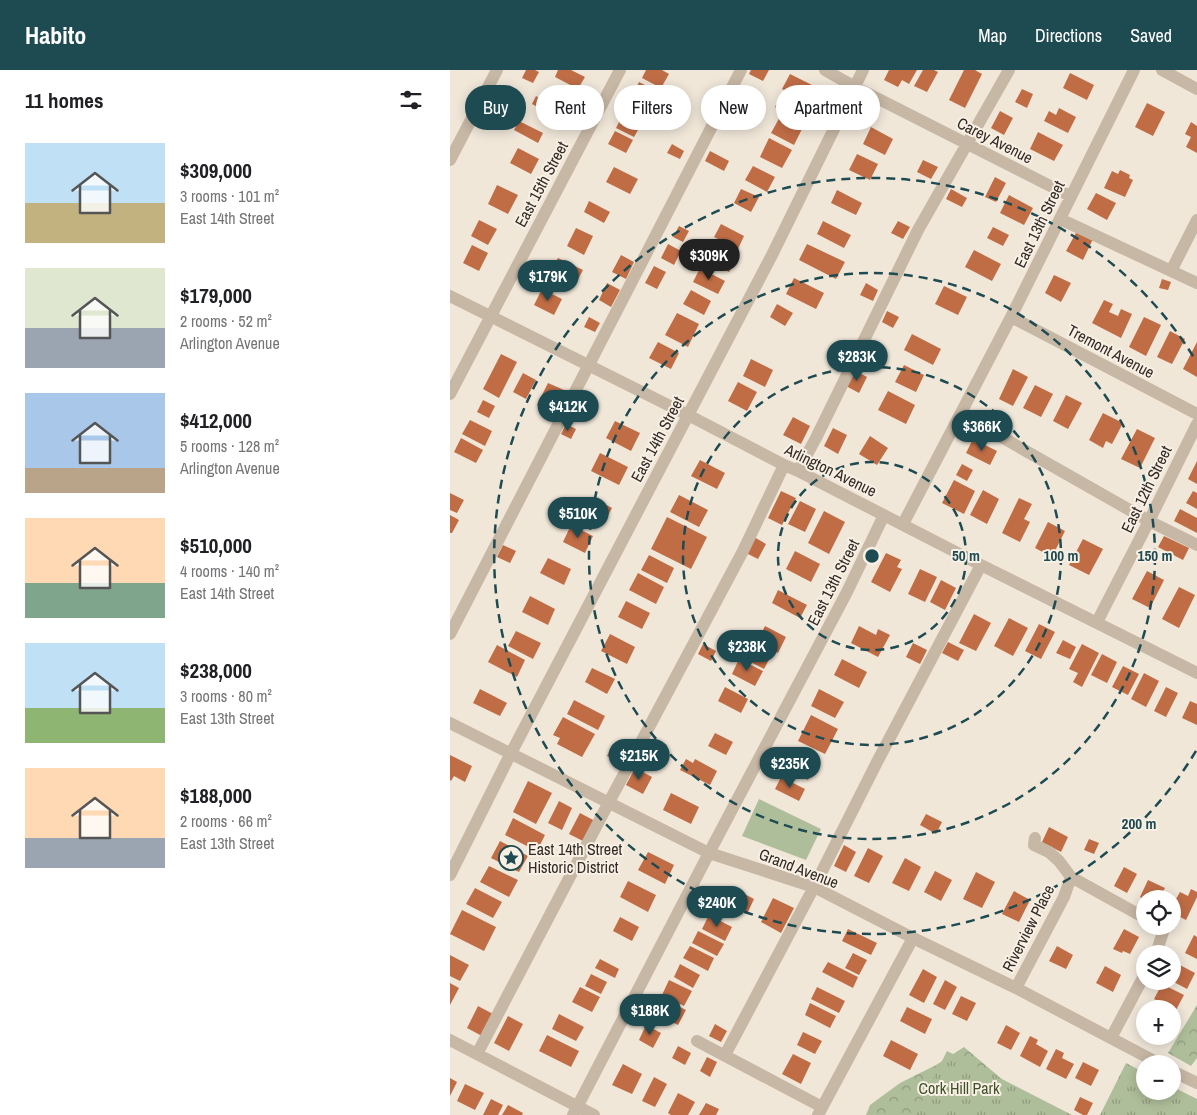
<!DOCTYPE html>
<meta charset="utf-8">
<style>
:root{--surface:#fff;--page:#f2f2f2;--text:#202124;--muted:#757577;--accent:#1e4b52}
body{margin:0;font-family:"Archivo Narrow",sans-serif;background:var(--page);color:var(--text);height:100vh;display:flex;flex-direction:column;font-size:19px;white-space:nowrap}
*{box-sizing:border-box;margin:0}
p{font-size:16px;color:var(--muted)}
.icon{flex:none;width:28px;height:28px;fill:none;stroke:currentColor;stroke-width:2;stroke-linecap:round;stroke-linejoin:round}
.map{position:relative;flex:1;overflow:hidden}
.details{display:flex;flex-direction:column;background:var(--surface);width:450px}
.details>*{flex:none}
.banner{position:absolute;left:15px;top:15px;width:475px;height:45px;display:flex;gap:10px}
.buttons{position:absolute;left:686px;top:820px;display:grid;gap:10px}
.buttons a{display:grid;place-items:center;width:45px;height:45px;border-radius:50%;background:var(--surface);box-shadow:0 2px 12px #0003;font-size:25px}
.price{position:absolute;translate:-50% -42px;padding:0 11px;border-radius:18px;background:var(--accent);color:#fff;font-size:16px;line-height:32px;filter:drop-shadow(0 1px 2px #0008)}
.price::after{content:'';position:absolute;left:50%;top:30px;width:15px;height:11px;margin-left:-8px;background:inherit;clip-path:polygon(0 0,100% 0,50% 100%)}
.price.current{background:#222;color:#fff}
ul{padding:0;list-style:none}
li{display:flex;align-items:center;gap:15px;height:125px;padding:0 25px}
li span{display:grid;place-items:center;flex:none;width:140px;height:100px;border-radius:0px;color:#555}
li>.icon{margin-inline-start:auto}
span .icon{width:60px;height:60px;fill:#fffc;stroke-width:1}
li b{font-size:21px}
h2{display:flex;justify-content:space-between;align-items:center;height:60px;padding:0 25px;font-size:21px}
.pill{padding:0 18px;border-radius:22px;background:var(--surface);box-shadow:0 2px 12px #0003;font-size:18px;line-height:45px}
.pill.current{background:var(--accent);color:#fff}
header{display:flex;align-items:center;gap:30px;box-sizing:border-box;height:70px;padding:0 25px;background:var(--accent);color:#fff}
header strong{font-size:24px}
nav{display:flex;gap:28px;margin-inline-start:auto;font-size:18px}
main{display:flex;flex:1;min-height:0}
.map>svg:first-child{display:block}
.green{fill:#afbe9a}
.forest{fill:url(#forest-crowns)}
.park{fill:url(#park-tufts)}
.building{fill:#c06d46}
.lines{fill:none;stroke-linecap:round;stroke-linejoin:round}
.minor{stroke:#c7b7a5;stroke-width:12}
.ring{fill:none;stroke:#1e4b52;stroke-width:2.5;stroke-dasharray:9 6}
.labels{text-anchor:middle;stroke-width:4;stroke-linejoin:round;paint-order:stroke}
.street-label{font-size:16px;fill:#332b26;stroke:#f8f0e4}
.poi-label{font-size:16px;fill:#332b26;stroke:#f8f0e4;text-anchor:start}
.park-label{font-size:16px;fill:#40502b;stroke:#f8f0e4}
.centre{fill:#1e4b52;stroke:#f8f0e4;stroke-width:2.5}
.ring-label{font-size:15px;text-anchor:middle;font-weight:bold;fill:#1e4b52;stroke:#f8f0e4;stroke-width:4;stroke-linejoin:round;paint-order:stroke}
</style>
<header>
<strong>Habito</strong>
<nav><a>Map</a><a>Directions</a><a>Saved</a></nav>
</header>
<main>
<section class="details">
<h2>11 homes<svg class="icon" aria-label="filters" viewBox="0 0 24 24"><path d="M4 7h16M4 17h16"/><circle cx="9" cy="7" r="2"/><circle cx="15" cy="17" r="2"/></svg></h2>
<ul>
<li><span style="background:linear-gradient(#bfe0f5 60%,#c2b280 0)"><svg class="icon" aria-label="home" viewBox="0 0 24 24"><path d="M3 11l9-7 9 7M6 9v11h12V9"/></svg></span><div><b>$309,000</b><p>3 rooms · 101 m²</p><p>East 14th Street</p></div></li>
<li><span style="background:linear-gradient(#dfe7d0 60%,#9aa5b1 0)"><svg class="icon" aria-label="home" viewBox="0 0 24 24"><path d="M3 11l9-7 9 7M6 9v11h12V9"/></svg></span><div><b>$179,000</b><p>2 rooms · 52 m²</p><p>Arlington Avenue</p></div></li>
<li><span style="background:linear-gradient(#a9c7e8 75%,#b9a48a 0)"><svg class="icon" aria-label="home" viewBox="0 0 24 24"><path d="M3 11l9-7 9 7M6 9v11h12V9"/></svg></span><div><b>$412,000</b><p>5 rooms · 128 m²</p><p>Arlington Avenue</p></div></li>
<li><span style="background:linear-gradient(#ffd9b3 65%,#7fa58c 0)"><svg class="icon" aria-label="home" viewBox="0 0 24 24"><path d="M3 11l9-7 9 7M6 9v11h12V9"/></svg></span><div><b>$510,000</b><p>4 rooms · 140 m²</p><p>East 14th Street</p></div></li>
<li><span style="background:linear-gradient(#bfe0f5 65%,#8fb573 0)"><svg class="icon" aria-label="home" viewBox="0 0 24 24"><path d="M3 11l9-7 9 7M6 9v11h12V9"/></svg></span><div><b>$238,000</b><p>3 rooms · 80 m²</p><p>East 13th Street</p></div></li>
<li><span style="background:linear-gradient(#ffd9b3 70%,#9aa5b1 0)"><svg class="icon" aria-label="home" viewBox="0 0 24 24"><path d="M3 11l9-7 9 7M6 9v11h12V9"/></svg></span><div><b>$188,000</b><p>2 rooms · 66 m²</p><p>East 13th Street</p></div></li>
</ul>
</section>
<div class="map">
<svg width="747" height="1045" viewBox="0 0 747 1045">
<defs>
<pattern id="forest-crowns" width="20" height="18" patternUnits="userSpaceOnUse" patternTransform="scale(1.25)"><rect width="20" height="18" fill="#afbe9a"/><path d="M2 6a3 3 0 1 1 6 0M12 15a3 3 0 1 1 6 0" fill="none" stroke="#8f9b7d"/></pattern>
<pattern id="park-tufts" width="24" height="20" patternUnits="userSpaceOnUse" patternTransform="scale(1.25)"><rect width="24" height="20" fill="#afbe9a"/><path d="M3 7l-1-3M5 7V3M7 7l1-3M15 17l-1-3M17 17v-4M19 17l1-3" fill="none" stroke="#8f9b7d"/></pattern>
</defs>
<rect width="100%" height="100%" fill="#f0e7d9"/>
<path class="green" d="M309 729 371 759 356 790 292 766Z"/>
<path class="forest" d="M747 935V988L741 996 718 983Z
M514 977 566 1021 607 1045H416L420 1035 450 1013 486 995Z"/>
<path class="park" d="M497 981 622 1045H465Z
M676 993 695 1003V1021H722L723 1017 747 1029V1045H650Z"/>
<path class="building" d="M76 0H85L89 2 83 13 72 8Z
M108 0H121L135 7 128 19 105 7Z
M196 0H212L219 4 211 18 192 8Z
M301 0H319L313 11 299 4Z
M439 0H467L459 14 452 10 448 17 434 10Z
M473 0H484L488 2 477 22 464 16Z
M514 0H525L532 4 515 38 499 30Z
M620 3 644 15 637 30 613 18Z
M340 4 374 21 366 37 332 19Z
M189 12 207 21 200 35 182 26Z
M572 19 583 24 577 38 565 32Z
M97 22 115 31 107 47 82 34 86 26 93 30Z
M332 24 363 40 356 53 325 37Z
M697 33 715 42 703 66 685 57Z
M609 38 626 47 618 63 594 51 599 41 606 45Z
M550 41 563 48 554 65 541 58Z
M173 44 192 53 184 67 166 58Z
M331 45 353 57 344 75 321 63Z
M69 51 93 63 88 73 64 60Z
M741 52 747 56V83L736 77 741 67 735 64Z
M421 57 443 69 435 85 413 74Z
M165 61 183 70 176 83 158 74Z
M588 62 613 75 604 91 580 79Z
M319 68 342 80 332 98 310 87Z
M222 74 234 81 230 89 217 83Z
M68 78 89 89 81 104 60 93Z
M260 81 279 91 274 101 255 91Z
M407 84 428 94 420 110 399 100Z
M473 90 488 97 481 109 467 102Z
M303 96 325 107 317 122 295 110Z
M164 97 188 109 180 124 156 112Z
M670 100 680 105 679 108 683 110 675 127 654 118 662 101 668 104Z
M545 107 556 113 546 132 535 127Z
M47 115 68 125 58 144 38 134Z
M291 119 309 127 301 142 284 133Z
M501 119 517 128 512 137 496 129Z
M387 120 412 133 406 145 381 133Z
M646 123 666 133 657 150 637 139Z
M559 125 583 138 574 155 550 143Z
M139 131 160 142 154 153 134 142Z
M29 150 47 159 38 175 21 166Z
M373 151 401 165 394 178 367 164Z
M448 151 460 157 453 169 441 163Z
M271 154 294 166 288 179 264 167Z
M229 156 239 161 233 172 223 167Z
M543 157 559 165 553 176 537 168Z
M126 158 143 166 134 185 117 176Z
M627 161 643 169 633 190 616 181Z
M218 174 231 181 224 195 211 188Z
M259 174 287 188 279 202 251 188Z
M357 174 395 192 386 209 349 190Z
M22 175 38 183 29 201 13 193Z
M524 180 551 194 542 211 515 197Z
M171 185 184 192 176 209 162 202Z
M108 188 133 200 124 217 99 204Z
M204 196 216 202 207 219 195 213Z
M250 198 275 211 268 224 243 212Z
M604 205 621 213 611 232 595 223Z
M344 208 374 223 366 239 336 224Z
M712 209 721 212 718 220 709 218Z
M157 213 170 220 161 237 149 230Z
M416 213 428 220 423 231 410 225Z
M494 216 517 227 508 245 485 234Z
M92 219 112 229 104 245 84 235Z
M241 220 261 231 254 245 233 234Z
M654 230 663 234 659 242 668 246 671 239 682 244 671 268 642 253Z
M327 234 343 243 335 256 320 247Z
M437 241 449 247 443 258 432 252Z
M227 243 249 254 238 277 215 265Z
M139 247 150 253 145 262 134 257Z
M694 247 711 255 696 286 679 277Z
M720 261 735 269 722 294 707 287Z
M462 264 491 279 483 295 454 280Z
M208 272 229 283 221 299 199 288Z
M747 272V307L733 299Z
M51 284 67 292 49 328 33 319Z
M301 289 323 300 315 317 293 306Z
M454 295 474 305 466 322 445 312Z
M563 299 578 307 563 336 549 329Z
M404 300 417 307 409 323 396 316Z
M73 303 86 310 76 329 63 322Z
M288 312 307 322 297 341 278 331Z
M98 313 114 320 102 343 87 335Z
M585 315 603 324 591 347 573 338Z
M438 321 465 335 456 354 428 340Z
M616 325 632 333 618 359 603 351Z
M33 330 45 336 39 348 27 342Z
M653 343 673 353 662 374 656 371 653 378 639 370Z
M343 347 360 356 351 374 333 365Z
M20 350 42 361 35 376 12 364Z
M165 351 190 363 181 381 156 368Z
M116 354 126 359 121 369 111 364Z
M383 358 397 365 388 384 374 376Z
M687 359 705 368 690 398 671 389Z
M420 366 438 378 427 395 409 384Z
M11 368 33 380 26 393 4 382Z
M523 369 547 381 540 395 516 383Z
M150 383 178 397 169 415 141 401Z
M250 390 275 403 267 419 241 406Z
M747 391V414L738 409Z
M512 394 523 400 517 411 506 405Z
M504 410 525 421 514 444 492 433Z
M533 420 549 429 537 454 520 445Z
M331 421 346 428 332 455 318 448Z
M743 421 747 423V439L736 433Z
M0 423 14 430 7 443 0 440Z
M229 425 258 440 249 457 220 442Z
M141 427 162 438 154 453 133 442Z
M569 428 582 434 574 449 580 452 570 472 552 463Z
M350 431 366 439 355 462 338 454Z
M730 439 747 448V463L724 451Z
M374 441 395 452 379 484 358 473Z
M0 445 9 450 2 463H0Z
M217 447 257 467 241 499 201 479Z
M598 452 615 461 602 487 585 478Z
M121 455 143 466 135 483 113 472Z
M714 466 739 478 733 490 708 477Z
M304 467 316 474 308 489 296 483Z
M633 469 653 479 639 505 619 495Z
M53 475 66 481 60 493 47 487Z
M345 481 370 494 361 512 336 499Z
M436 483 451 490 447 497 452 499 440 522 421 512Z
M199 485 224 498 217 513 191 500Z
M98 488 121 499 114 515 90 503Z
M470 499 487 507 475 532 458 524Z
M697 501 714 510 700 538 682 529Z
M188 503 214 517 206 534 179 520Z
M491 510 506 518 495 540 480 532Z
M729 517 745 525 729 558 712 549Z
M328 520 357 535 350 548 322 533Z
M80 526 105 539 98 555 72 542Z
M176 531 200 543 192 559 168 547Z
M524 544 541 553 526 581 509 573Z
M559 548 578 558 563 586 544 576Z
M589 554 605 562 591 589 575 581Z
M315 556 336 567 328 583 307 572Z
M409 556 426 565 428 559 440 565 428 587 401 573Z
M66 561 91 573 83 589 58 576Z
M160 564 185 577 177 594 151 581Z
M613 570 626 577 620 589 606 583Z
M298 572 322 584 314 599 291 587Z
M498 572 514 580 508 591 492 583Z
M463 573 477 580 470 594 456 587Z
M253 574 266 581 261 591 248 584Z
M632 574 649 583 632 617 623 612 628 603 619 599Z
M47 575 75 590 67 607 38 592Z
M652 584 667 592 657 613 641 605Z
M289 589 313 601 305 616 282 604Z
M392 589 417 602 409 618 384 605Z
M673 596 689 604 678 625 662 617Z
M142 598 165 609 157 624 135 612Z
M694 603 709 611 696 637 681 629Z
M275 617 298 629 291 643 268 631Z
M716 617 728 623 716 647 704 641Z
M30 619 57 633 50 646 23 633Z
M369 619 394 632 385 648 361 636Z
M124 630 155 646 148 660 117 644Z
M740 631 747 634V655L732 648Z
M361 645 388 659 375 684 348 671Z
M113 647 145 664 132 687 107 674 110 668 103 665Z
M265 663 283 672 276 685 258 676Z
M204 669 217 675 209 689 197 683Z
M163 674 181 684 175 695 157 686Z
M342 684 365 696 358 710 335 698Z
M0 685 22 696 15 712 4 706 1 711 0 710Z
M236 689 243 693 245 689 267 701 260 715 230 700Z
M185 698 202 707 193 724 176 715Z
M331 707 355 719 349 731 325 719Z
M78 711 102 723 86 754 63 742Z
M221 723 249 737 241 754 213 740Z
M109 731 122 738 112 760 98 753Z
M130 743 145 751 135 772 119 764Z
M476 744 492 752 486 764 470 755Z
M63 748 95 765 87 781 55 765Z
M599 757 618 767 611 782 592 772Z
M639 769 649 773 644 784 634 780Z
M50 771 78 786 69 802 41 788Z
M394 775 406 782 396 802 384 796Z
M418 778 433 786 419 813 404 806Z
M198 782 224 795 215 814 188 800Z
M455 788 471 797 459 821 442 813Z
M39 796 68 810 59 827 30 812Z
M674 797 687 804 677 823 664 816Z
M485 801 502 810 491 831 474 822Z
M526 802 545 812 532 838 513 829Z
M698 810 715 818 709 829 695 830 690 827Z
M178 811 206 825 198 842 170 827Z
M281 817 304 829 297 844 274 832Z
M25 818 52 832 43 848 16 834Z
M741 819 747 822V827L736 850 722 843V836L730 822 738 826Z
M564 821 580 830 569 852 552 844Z
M323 828 344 838 331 863 311 852Z
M12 840 46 857 34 881 0 864Z
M259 845 282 857 275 871 252 859Z
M170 847 189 857 182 871 163 861Z
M398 859 427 873 421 885 392 871Z
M674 859 689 867 680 884 673 881 672 883 663 879Z
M248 861 274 874 267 886 242 873Z
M744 865 747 867V889L735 883Z
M240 876 264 888 258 901 233 888Z
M607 876 623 885 616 899 599 891Z
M403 883 417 890 409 905 395 898Z
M0 885 19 895 10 911 0 906Z
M150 889 169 899 165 908 145 898Z
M378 892 408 907 403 918 372 902Z
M230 894 250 905 243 918 224 907Z
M728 894 745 903 737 919 722 911V903Z
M655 896 671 905 663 922 646 913Z
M473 899 487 907 474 933 459 925Z
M141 904 157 912 151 924 135 916Z
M219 910 242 921 234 936 212 925Z
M495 910 507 917 495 940 483 934Z
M0 913 9 918 0 935Z
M712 914 734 925 726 940 704 929Z
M130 917 150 927 142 942 122 932Z
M367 917 395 931 389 943 361 929Z
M511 926 526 933 517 951 502 944Z
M212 928 236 940 228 955 204 943Z
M360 933 386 946 380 958 355 945Z
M28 936 43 944 32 966 17 958Z
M457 937 482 949 475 964 450 951Z
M109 944 134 957 126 971 102 959Z
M58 946 73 954 59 981 44 973Z
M265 954 277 961 271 972 259 966Z
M196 955 211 963 203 978 189 970Z
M556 955 570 963 561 980 547 973Z
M353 962 372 971 365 984 347 975Z
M97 965 129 981 121 997 89 981Z
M580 966 588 970 586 974 598 981 590 997 570 986Z
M441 970 468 984 460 1000 433 986Z
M228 976 241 983 235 995 222 988Z
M606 979 614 983 612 988 624 994 616 1009 596 999Z
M343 984 361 993 351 1014 332 1004Z
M257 987 267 992 260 1007 250 1001Z
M633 992 649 1000 641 1016 625 1008Z
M173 994 192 1004 182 1024 162 1015Z
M204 1007 217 1014 205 1037 192 1031Z
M0 1008 7 1012 0 1026Z
M15 1014 34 1023 25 1040 7 1031Z
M228 1023 245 1032 238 1045H221L218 1043Z
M630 1027 643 1033 637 1045H633L624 1040Z
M41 1029 53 1035 48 1045H33Z
M256 1033 269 1039 266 1045H249Z
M58 1035 73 1043 72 1045H52Z"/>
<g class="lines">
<path class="minor" d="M375 0 405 17 620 126
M712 0 747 19
M0 90 47 0
M610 149 747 213
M721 201 747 150
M0 226 238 345 334 395 348 401 531 495 747 603
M561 247 747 344
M0 324 170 0
M511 344 699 451 747 475
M348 401 366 368 468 160 559 0
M453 454 561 247 684 0
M647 552 699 451 747 354
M0 564 291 0
M0 653 259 783 364 817 463 868 566 918 710 994
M585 768 584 775 599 782 609 791 621 807 695 848
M0 805 60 685 322 185 413 0
M706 884 713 862 710 856
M566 918 614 827 621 807
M661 968 695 904
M0 970 144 1045
M247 971 372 1037
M27 984 158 734 293 481 334 395
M275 985 364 817 426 694 531 495
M722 1001 747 1013
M123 1045 259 783 397 522 434 445
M368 1045 463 868"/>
</g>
<g class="ring">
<circle cx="422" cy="486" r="94"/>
<circle cx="422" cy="486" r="189"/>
<circle cx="422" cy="486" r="283"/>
<path d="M746 681A378 378 0 1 1 746 291"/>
</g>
<defs>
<symbol id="sight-ring" viewBox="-11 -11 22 22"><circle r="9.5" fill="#f8f0e4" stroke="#1e4b52" stroke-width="1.5"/><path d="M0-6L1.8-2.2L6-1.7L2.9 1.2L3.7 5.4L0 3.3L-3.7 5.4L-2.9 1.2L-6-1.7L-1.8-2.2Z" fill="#1e4b52"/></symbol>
</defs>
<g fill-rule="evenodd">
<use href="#sight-ring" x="47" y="774" width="28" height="28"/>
</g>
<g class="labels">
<g class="street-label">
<text transform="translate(545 70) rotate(27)" y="6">Carey Avenue</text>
<text transform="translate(91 114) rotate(-62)" y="6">East 15th Street</text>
<text transform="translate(589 154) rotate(-64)" y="6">East 13th Street</text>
<text transform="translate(661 281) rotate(28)" y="6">Tremont Avenue</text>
<text transform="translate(207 369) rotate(-62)" y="6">East 14th Street</text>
<text transform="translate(381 400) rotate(26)" y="6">Arlington Avenue</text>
<text transform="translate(696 419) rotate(-64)" y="6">East 12th Street</text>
<text transform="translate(383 512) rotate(-63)" y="6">East 13th Street</text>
<text transform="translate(349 798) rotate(21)" y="6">Grand Avenue</text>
<text transform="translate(578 858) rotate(-63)" y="6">Riverview Place</text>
</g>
<g class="poi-label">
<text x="78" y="785">East 14th Street<tspan x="78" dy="18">Historic District</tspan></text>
</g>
<g class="park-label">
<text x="509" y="1024">Cork Hill Park</text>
</g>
</g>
<circle cx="422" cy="486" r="8" class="centre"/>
<g class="ring-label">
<text x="516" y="491">50 m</text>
<text x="611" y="491">100 m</text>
<text x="705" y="491">150 m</text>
<text x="689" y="759">200 m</text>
</g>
</svg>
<div class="buttons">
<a><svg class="icon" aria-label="locate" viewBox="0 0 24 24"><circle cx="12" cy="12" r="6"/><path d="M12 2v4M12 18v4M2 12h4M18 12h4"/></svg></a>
<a><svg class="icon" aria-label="layers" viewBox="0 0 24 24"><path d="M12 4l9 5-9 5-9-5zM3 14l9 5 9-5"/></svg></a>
<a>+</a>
<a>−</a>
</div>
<b class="price current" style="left:259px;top:211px">$309K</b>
<b class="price" style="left:98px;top:232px">$179K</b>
<b class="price" style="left:407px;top:312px">$283K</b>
<b class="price" style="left:118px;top:362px">$412K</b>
<b class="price" style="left:532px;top:382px">$366K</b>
<b class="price" style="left:128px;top:469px">$510K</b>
<b class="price" style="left:297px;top:602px">$238K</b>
<b class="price" style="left:189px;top:711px">$215K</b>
<b class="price" style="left:340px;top:719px">$235K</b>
<b class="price" style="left:267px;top:858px">$240K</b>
<b class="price" style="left:200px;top:966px">$188K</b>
<div class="banner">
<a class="pill current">Buy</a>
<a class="pill">Rent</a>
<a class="pill">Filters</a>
<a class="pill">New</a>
<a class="pill">Apartment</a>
</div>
</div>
</main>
